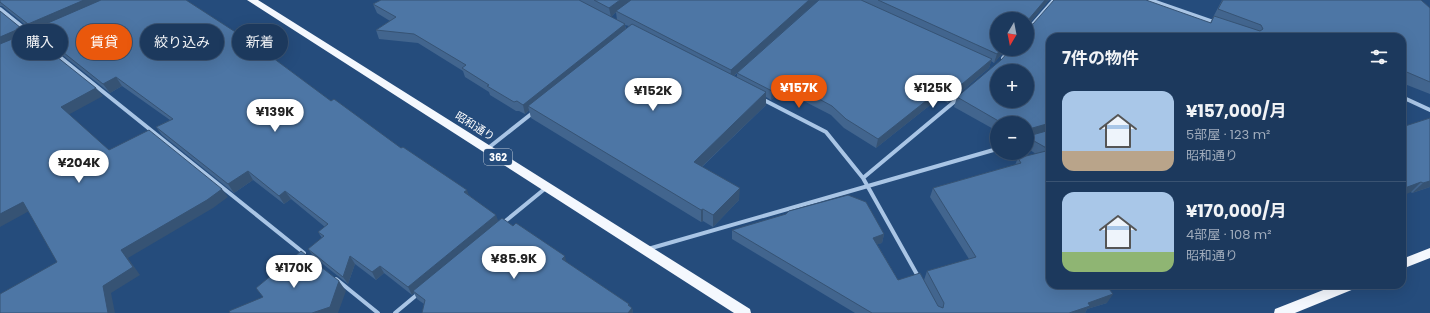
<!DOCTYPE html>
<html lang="ja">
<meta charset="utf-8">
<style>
:root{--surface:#1c395d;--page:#294466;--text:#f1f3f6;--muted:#a0acbc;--line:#3a5372;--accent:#ea580c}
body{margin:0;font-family:Poppins,"Noto Sans JP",sans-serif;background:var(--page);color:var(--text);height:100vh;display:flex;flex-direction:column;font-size:15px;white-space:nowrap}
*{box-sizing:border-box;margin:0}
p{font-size:13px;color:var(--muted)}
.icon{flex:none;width:22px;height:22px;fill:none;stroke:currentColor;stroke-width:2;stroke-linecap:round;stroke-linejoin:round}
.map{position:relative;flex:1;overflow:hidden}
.drawer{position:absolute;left:1046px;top:33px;width:360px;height:256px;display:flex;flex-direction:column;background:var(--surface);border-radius:12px;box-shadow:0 4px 16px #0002,0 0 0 1px var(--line)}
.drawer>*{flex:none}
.guide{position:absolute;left:12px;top:24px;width:380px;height:36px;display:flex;gap:8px}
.needle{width:26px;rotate:190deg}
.buttons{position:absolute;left:990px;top:12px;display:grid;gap:8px}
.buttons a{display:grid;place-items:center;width:44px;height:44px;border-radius:50%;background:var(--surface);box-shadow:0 4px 16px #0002,0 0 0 1px var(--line);font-size:20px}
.price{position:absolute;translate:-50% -34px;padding:0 9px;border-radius:14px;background:#fff;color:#222;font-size:13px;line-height:26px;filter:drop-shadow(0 1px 2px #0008)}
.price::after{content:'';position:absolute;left:50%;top:24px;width:12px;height:9px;margin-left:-6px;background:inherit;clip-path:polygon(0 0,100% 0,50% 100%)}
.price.on{background:var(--accent);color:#fff}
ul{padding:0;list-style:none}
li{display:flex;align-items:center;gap:12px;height:100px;padding:0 16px}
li+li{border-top:1px solid var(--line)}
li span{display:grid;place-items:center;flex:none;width:112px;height:80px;border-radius:12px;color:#555}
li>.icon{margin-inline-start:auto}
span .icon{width:48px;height:48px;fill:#fffc;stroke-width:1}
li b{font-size:17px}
h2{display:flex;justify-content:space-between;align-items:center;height:48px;padding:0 16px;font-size:17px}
.tag{padding:0 14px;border-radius:18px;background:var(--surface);box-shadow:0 4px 16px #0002,0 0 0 1px var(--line);font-size:14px;line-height:36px}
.tag.on{background:var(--accent);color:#fff}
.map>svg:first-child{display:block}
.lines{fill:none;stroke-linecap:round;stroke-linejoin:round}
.minor{stroke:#a9c5e5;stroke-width:4}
.trunk{fill:#f4f8fe;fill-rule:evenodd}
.wall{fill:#42658e;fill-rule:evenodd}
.shaded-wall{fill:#365374}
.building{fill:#4d76a5;stroke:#365374;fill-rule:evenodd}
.labels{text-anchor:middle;stroke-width:3;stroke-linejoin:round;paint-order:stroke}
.shield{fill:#254c7c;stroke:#bec9d8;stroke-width:1}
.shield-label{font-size:10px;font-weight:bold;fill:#fff}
.street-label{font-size:11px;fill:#fff;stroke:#254c7c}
</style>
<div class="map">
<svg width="1430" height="313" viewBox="0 0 1430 313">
<rect width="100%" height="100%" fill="#254c7c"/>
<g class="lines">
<path class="minor" d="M1150 0 1216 23
M0 9 304 253
M1027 31 1054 0
M1003 58 1011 49
M1402 97 1430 110
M762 99 826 132 863 178 919 278
M487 149 535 111
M863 178 960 97
M503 223 547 187
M648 249 997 149
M336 279 378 313
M395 313 419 293"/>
<path class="trunk" d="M247 0H258L750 309 751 313H734Z
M1430 248V258L1402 269V259Z
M1336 285H1356L1354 289 1295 313H1274L1275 309Z"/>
</g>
<path class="wall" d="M0 0 331 101 470 196 498 221 566 262 629 304 630 307 632 308 633 313H422L424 304 417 299 414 293 412 295 384 273 376 280 355 264 348 284 314 257 308 249 322 238 318 232 325 227 291 199 284 204 253 180 234 193 162 135 156 127 170 120 122 86 110 93 41 38 37 32 35 33 2 6H0Z
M380 0H818L734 76 737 78V73L819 0H1049L1028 25 1210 23 1222 0H1421L1430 8V94L1402 83V37H1050V285L1106 286 1107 303 1087 309 1085 313H855L732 239V230L884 234 882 243 877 244 898 280H924L927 271 969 259 930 197 933 188 1015 165 1018 158 1036 154 1027 148V123H997V131L954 107 957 97 1027 49V19L997 49H1006L994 63 991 61 989 68 948 103 939 98 876 148 844 128 831 115 794 96H793L781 90 771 100 766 97V105L702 167 739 200 713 227 703 221 701 222 531 118 529 110 525 114 519 111H516L490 95 489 92 465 77 463 71 418 43 379 39 376 30 390 21 377 13 373 4 380 1ZM616 12 617 20 611 17ZM625 25 629 26 626 29Z
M1430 118V187L1412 193 1411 192Z"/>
<path class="shaded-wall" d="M84 0H108L34 29 37 32 35 33 28 24Z
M620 0H632L616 11V12L611 17 609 8Z
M809 0H818L730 79 731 70Z
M1045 0H1049L1027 26 1028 20Z
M625 24 626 33 528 106 529 110 525 114 523 105Z
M21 28 28 36 0 48V37Z
M1001 49H1006L994 63 997 54Z
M992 59 989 68 948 103 950 94Z
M116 77 122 86 110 93 103 84Z
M782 81 781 90 771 100 772 91Z
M795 86 794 96H793L794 87Z
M96 88 103 96 68 115 61 107Z
M941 89 939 98 876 148 878 139Z
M766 92V105L694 174V162Z
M1050 123V129L1049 131 1027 137V135L1029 129Z
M248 171 253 180 234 193 228 184Z
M1430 181V187L1412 193 1423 183Z
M1421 182 1411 192 1402 196V189Z
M740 188 739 200 713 227V215Z
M222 189 228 197 213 208 128 258 140 275 111 293 115 313H108L103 286 121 250Z
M467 190 470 198 464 192Z
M285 191 291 199 284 204 279 196Z
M23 202 31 210 0 227V214Z
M703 209V221L701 222V210Z
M496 215 499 223 413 291 414 293 412 295 408 287Z
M884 234 882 243 871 246 873 238Z
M350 256 355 264 348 284 343 277Z
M565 256 567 265 562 259Z
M380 266 384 273 376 280 372 272Z
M339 281 346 291 338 313H312Z
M1113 294 1107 303 1087 309 1085 313H1069L1088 303Z
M629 304 630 310 632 308 633 313H628V305Z"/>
<path class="building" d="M0 0H84L28 24 0 2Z
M101 0H186L237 33 238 32 331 101 334 99 401 148 403 147 467 190 464 192 496 215 408 287 380 266 372 272 350 256 343 277 308 249 324 236 318 232 328 224 285 191 279 196 248 171 228 184 156 127 173 119 116 77 103 84 34 29Z
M381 0H579L625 24 523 105 517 101 514 102 487 86 489 85 462 68 466 65 414 34 376 30 396 17 373 4Z
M594 0H620L609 8Z
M631 0H809L731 70 616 11Z
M819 0H861L992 59 950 94 941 89 878 139 846 119 832 106 795 86 794 87 782 81 772 91 737 73Z
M878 0H1045L1028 20V25L1033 24 1054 0H1146L1211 23 1214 16 1260 31 1263 29 1261 25 1218 9 1223 0H1421L1430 8V82L1402 70V37H1050V123L1029 129 1028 133 1032 135 1050 130V285H1106L1113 294 1088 303 1090 306 1069 313H872L732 230 786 214 789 211 848 195 866 202 884 234 873 238 898 280 920 273 938 306 943 308 944 303 927 271 976 257 933 188 1021 163 1018 158 1050 150 1027 137V123H1002L957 97 1001 60 1011 49H1027V19H997V49H1001L997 54ZM997 71H1027V101H997Z
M0 11 21 28 0 37Z
M632 24 766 92 694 162 740 188 713 215 703 209 701 210 528 106Z
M27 33 96 88 61 107 109 150 149 130 222 189 207 200 121 250 133 267 103 286 108 313H0V294L57 262 23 202 0 214V44Z
M1430 118V181L1423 183 1421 182 1402 189V127Z
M502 218 513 226 516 223 565 256 562 259 629 304 628 305 632 308 628 313H422L425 300 413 291Z
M301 251 339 281 330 307 312 313H230L229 311 263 297 256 288Z"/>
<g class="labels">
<rect class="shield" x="484" y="149" width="28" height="16" rx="3"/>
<g class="shield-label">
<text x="498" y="161">362</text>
</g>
<g class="street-label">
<text transform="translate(475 126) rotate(32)" y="4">昭和通り</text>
</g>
</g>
</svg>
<div class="buttons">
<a><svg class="needle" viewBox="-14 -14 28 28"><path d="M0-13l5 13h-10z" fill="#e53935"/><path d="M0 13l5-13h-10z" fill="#a0acbc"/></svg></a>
<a>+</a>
<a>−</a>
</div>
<b class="price on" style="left:799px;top:109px">¥157K</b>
<b class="price" style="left:933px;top:109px">¥125K</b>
<b class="price" style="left:653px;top:112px">¥152K</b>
<b class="price" style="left:275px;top:133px">¥139K</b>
<b class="price" style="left:79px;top:184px">¥204K</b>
<b class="price" style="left:514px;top:280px">¥85.9K</b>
<b class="price" style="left:294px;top:289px">¥170K</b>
<div class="guide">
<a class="tag">購入</a>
<a class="tag on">賃貸</a>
<a class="tag">絞り込み</a>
<a class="tag">新着</a>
</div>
<section class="drawer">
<h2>7件の物件<svg class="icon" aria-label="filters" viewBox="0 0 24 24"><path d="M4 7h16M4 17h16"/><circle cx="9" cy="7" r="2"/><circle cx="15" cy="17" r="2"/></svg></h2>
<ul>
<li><span style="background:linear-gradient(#a9c7e8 75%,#b9a48a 0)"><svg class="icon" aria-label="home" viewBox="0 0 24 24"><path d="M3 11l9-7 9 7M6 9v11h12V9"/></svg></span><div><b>¥157,000/月</b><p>5部屋 · 123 m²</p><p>昭和通り</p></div></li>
<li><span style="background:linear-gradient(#a9c7e8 75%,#8fb573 0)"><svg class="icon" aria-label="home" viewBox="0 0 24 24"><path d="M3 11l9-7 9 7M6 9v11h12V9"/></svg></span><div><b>¥170,000/月</b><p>4部屋 · 108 m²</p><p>昭和通り</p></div></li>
</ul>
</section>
</div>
